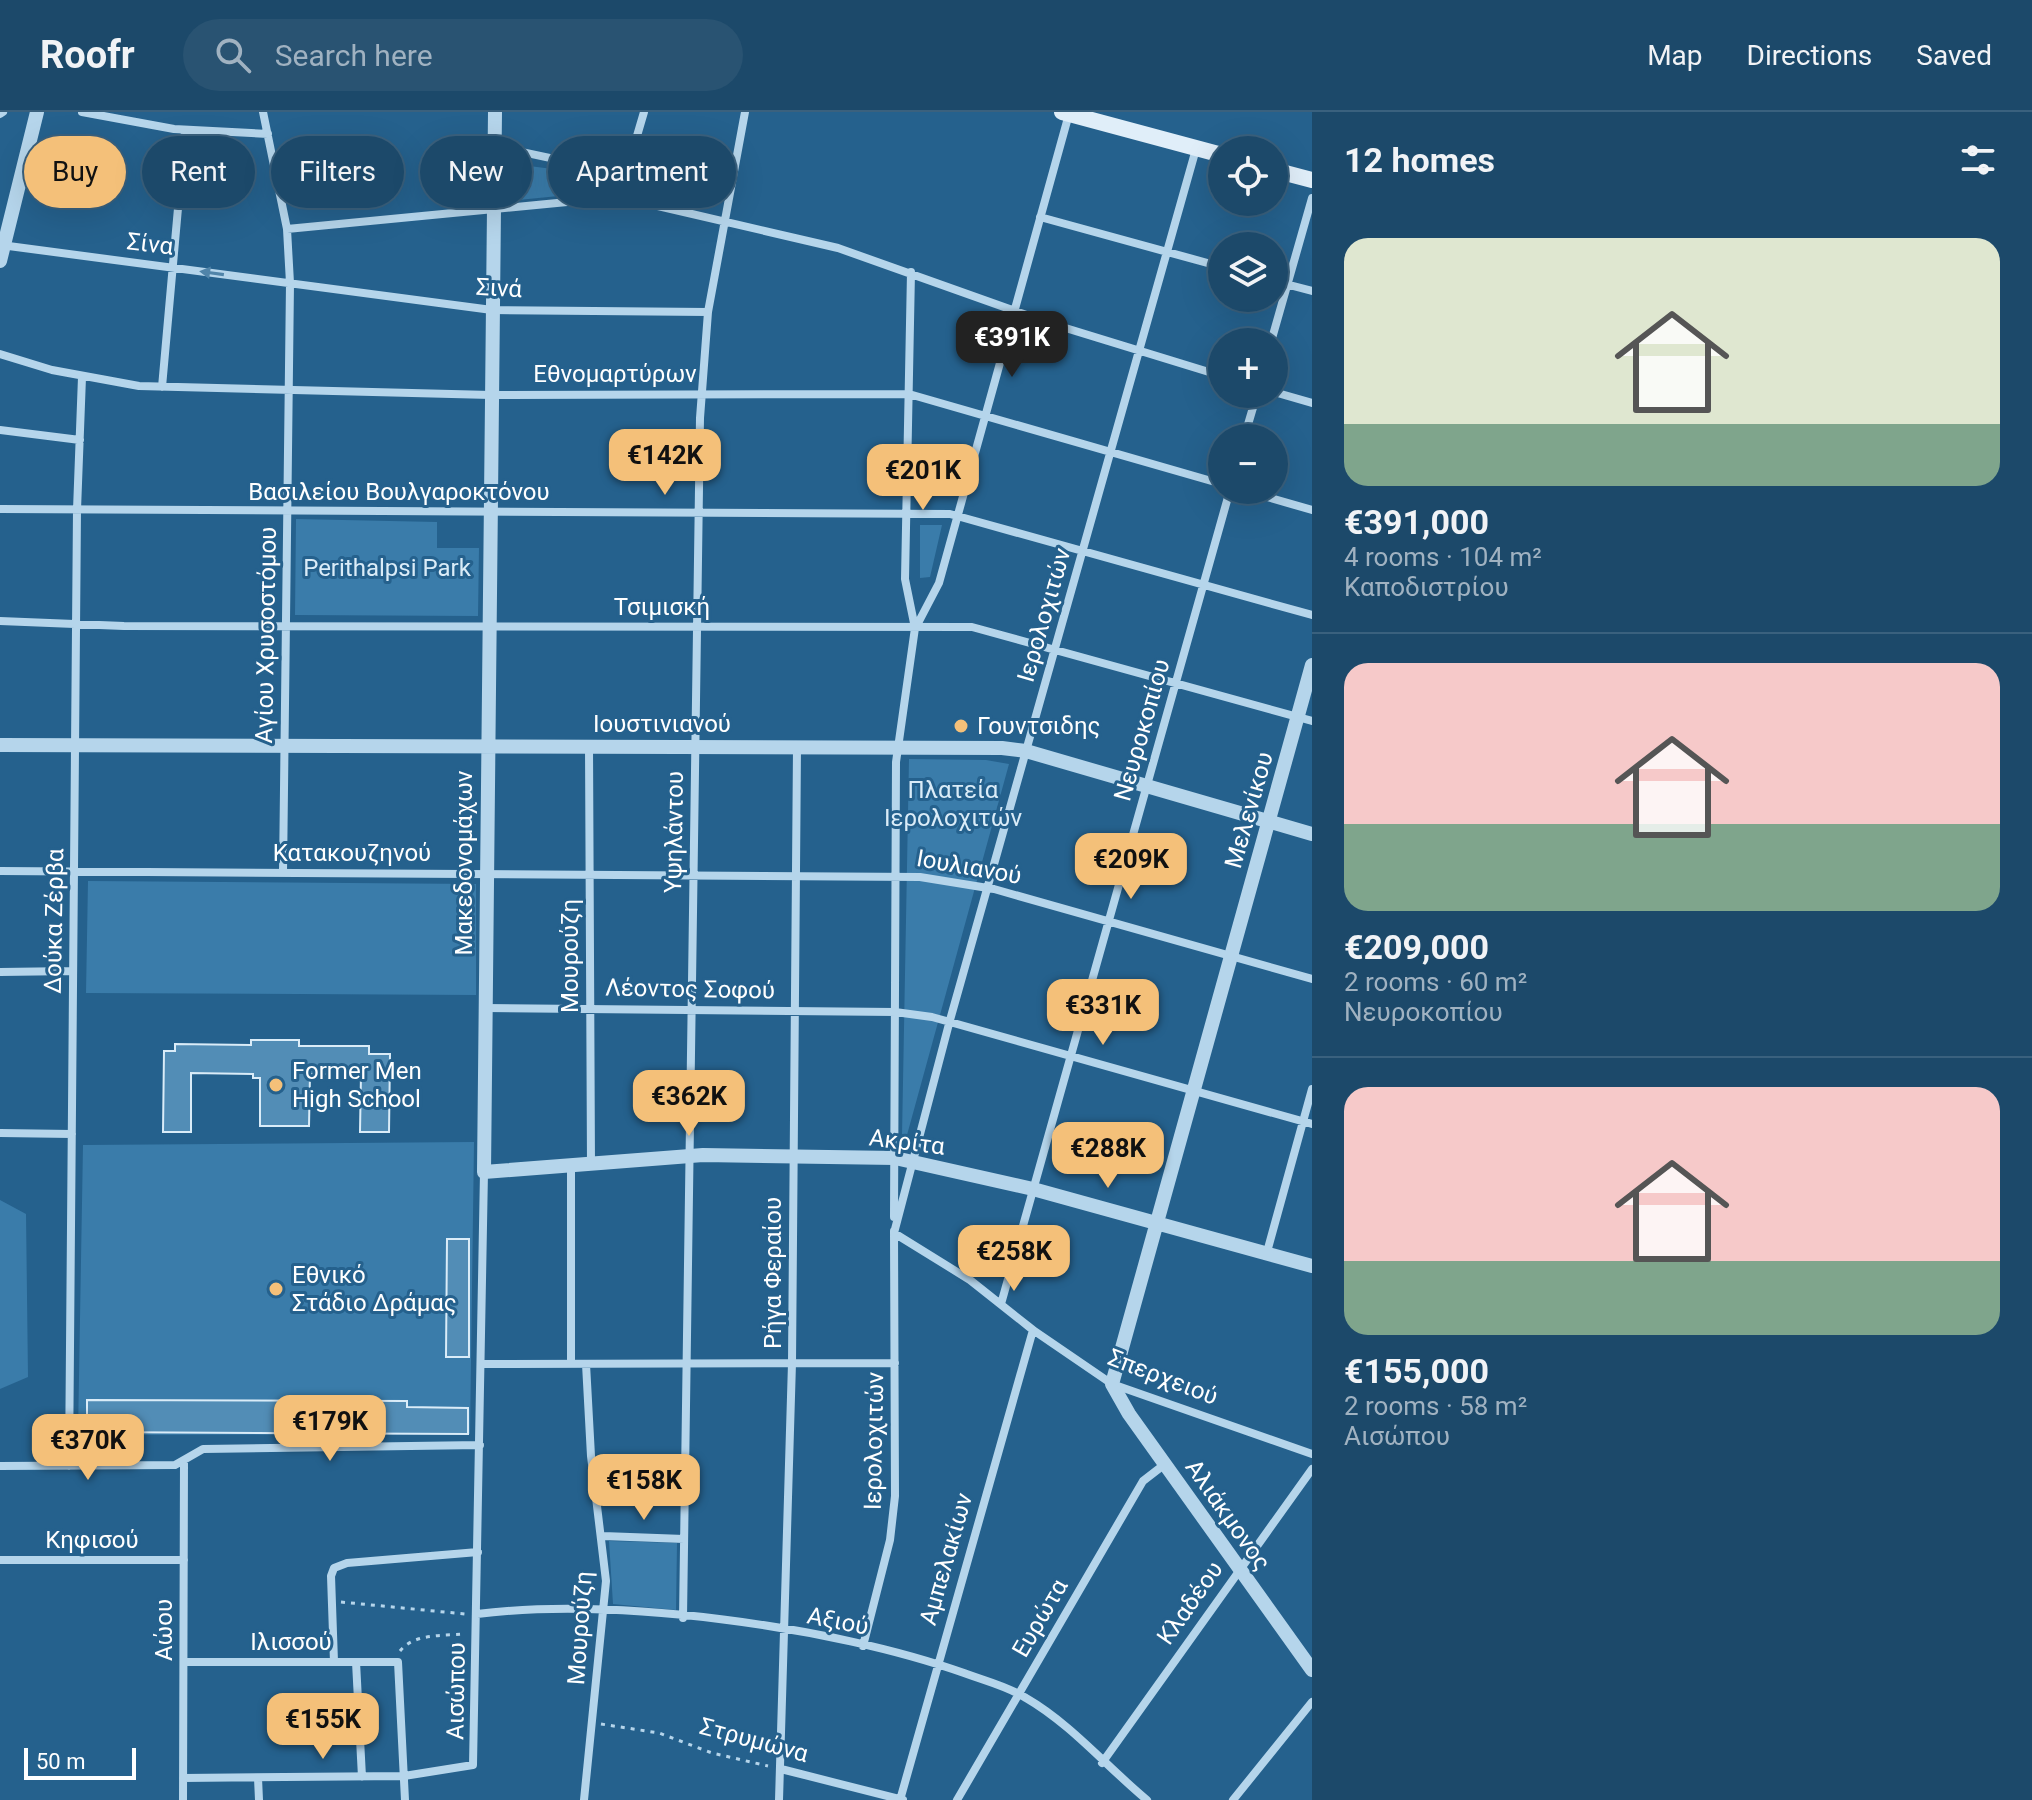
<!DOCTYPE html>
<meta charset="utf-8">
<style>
:root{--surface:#1c496a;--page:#295372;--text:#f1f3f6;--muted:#a0b2c1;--line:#3a617e;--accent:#f4c079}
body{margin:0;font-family:Roboto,sans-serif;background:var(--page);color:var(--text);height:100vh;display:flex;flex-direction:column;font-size:30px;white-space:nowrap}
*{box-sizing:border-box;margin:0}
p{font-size:26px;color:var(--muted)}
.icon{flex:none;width:44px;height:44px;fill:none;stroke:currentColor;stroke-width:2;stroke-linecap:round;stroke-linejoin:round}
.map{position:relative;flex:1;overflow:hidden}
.side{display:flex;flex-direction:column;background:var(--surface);width:720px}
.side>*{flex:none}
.banner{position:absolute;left:24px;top:24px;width:760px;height:72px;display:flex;gap:16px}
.buttons{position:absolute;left:1208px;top:24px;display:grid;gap:16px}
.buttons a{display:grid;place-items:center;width:80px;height:80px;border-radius:50%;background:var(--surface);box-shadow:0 8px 32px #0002,0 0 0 2px var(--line);font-size:40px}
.scale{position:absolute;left:24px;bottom:20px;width:112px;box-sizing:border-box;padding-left:8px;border:4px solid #fff;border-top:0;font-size:22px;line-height:28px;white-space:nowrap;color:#fff;-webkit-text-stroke:6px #25618d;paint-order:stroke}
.price{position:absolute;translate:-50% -68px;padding:0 18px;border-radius:16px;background:var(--accent);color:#111;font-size:26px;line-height:52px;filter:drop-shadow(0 2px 4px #0008)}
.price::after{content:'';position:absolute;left:50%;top:48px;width:24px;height:18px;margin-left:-12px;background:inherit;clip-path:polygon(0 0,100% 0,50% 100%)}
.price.selected{background:#222;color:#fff}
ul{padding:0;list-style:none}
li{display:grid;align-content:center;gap:16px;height:424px;padding:0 32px}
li+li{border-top:2px solid var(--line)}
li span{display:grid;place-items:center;height:248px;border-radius:24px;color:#555}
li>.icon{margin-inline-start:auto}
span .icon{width:144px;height:144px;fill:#fffc;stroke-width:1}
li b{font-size:34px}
h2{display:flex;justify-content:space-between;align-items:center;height:96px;padding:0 32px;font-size:34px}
.tag{padding:0 28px;border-radius:36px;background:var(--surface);box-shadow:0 8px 32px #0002,0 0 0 2px var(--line);font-size:28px;line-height:72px}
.tag.selected{background:var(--accent);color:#111}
header{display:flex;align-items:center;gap:48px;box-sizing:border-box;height:112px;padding:0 40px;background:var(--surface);border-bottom:2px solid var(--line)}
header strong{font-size:38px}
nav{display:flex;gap:44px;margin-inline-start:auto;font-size:28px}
.search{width:560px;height:72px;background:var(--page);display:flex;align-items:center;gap:20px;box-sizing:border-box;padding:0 28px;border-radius:44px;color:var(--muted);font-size:30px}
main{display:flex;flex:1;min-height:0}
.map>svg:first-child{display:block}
.green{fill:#3a7caa}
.building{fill:#528db6;stroke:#daecf8;stroke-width:2}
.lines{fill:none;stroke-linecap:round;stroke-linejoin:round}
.path{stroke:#b5d5eb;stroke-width:3;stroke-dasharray:4 6;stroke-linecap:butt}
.minor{stroke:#b5d5eb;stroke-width:8}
.tertiary{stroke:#b5d5eb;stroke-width:14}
.secondary{stroke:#e0eef9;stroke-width:16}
.oneway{fill:#5084a9}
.poi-dot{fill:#f4c079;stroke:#25618d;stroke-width:3}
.labels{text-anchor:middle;stroke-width:6;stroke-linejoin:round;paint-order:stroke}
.street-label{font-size:24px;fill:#fff;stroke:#25618d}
.park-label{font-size:24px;fill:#daecf8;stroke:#25618d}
.poi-label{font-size:24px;fill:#fff;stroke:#25618d;text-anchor:start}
</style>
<header>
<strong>Roofr</strong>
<div class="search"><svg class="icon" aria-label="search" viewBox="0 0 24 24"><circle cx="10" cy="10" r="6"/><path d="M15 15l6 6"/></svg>Search here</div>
<nav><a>Map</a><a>Directions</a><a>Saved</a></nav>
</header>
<main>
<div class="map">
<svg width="1312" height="1688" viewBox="0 0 1312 1688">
<rect width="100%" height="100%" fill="#25618d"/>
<path class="green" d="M507 51 599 63 607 67 608 73 599 80 507 89 500 82 501 60Z
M296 407 437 410V436H479L478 504 295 503Z
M920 413H942L930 465 920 466Z
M909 647 986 648 1009 652 907 1023 902 1024Z
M88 769 476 772V883L86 881Z
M474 1030 470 1322 78 1323 83 1033Z
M0 1088 26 1102 28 1265 0 1277Z
M609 1429 677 1431 676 1498 613 1492Z"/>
<path class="building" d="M251 928H299V934H369V942H390L389 1020H360L361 962H310L309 1014H260V966H253V962L191 961V1020H163L164 939H175V932L251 933Z
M447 1127H469V1245H446Z
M87 1288 407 1289V1295L468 1296V1322L87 1320Z"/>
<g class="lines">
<path class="path" d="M341 1490 465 1502
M400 1539C414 1521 444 1524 464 1522
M601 1612 659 1621 712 1641 768 1654"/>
<path class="minor" d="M82 0 174 17 268 22
M263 0 287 117 290 171 283 761
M0 2 3 0
M494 34 625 62
M1196 37 950 908 894 1121 970 1168 1033 1218 1112 1272 1312 1342
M619 85 644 0
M1040 105 1222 155
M287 117 619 85 838 136 1046 210 1222 264
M1 133 492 198 708 200
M1274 169 1312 179
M1271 230 1312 86
M0 242 52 258 139 274 491 283 909 282 1222 372
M162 275 185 18
M1274 280 1312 291
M0 318 80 328
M1244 326 1257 282
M1243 378 1312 398
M0 397 950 402 1312 503
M0 509 124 514 972 515 1312 609
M916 515 939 471 1069 2
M589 634 591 1053
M0 759 920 765 994 777 1312 867
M0 860 73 859
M485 896 895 900 932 905 1312 1012
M0 1021 72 1022
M571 1055V1252
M894 1105 896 650 915 516 905 467 911 160
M1267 1140 1312 977
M1001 1192 1230 378
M481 1252 895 1251
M0 1354 175 1353 203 1337 480 1333
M69 1354 77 398 82 265
M603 1424 684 1427
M0 1448H184
M477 1502C616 1485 832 1514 964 1561 985 1569 1007 1574 1026 1586 1071 1612 1107 1655 1147 1688
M683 1506 700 306 708 200 745 0
M863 1534 890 1428 895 1384 894 1119
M184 1550H398L405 1688
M334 1550 331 1464 334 1456 347 1451 478 1440
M356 1550 362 1665
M1102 1651 1312 1357
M781 1657 903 1688
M183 1666 404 1664 473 1653 484 1060
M258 1666 259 1688
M183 1688 184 1348
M584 1688 606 1469 591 1344 586 1252
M779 1688 792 1251 797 635
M900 1688 1033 1218
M957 1688 1143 1369 1165 1352
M1233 1688 1312 1590"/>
<path class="tertiary" d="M495 0 484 1060 703 1043 895 1046 1033 1077 1312 1154
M0 149 37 0
M1312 553 1112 1272 1129 1302 1312 1558
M0 633 1002 636 1026 639 1312 722"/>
<path class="secondary" d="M1062 0 1222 43
M1274 58 1312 68"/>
</g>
<defs><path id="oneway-solid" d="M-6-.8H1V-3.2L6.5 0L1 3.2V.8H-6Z" transform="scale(2)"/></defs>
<use class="oneway" href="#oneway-solid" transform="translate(212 161) rotate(-172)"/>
<g class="poi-dot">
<circle cx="961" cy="614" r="8"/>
<circle cx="276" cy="973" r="8"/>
<circle cx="276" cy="1177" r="8"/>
</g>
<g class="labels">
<g class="street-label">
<text transform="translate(150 132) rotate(7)" y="8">Σίνα</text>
<text transform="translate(499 176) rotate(3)" y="8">Σινά</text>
<text x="615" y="270">Εθνομαρτύρων</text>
<text x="399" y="388">Βασιλείου Βουλγαροκτόνου</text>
<text x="662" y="503">Τσιμισκή</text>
<text transform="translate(1044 503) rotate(-74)" y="8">Ιερολοχιτών</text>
<text transform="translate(266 523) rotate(-89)" y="8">Αγίου Χρυσοστόμου</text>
<text x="662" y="620">Ιουστινιανού</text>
<text transform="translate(1142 618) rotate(-74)" y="8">Νευροκοπίου</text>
<text transform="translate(1249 698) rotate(-74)" y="8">Μελενίκου</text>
<text transform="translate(674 720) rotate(-89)" y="8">Υψηλάντου</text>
<text x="352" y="749">Κατακουζηνού</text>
<text transform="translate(464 751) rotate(-90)" y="8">Μακεδονομάχων</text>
<text transform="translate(969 755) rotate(10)" y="8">Ιουλιανού</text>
<text transform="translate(54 809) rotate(-89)" y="8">Δούκα Ζέρβα</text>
<text transform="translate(570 844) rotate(-90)" y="8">Μουρούζη</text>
<text transform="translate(690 877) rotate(1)" y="8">Λέοντος Σοφού</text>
<text transform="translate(907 1030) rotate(7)" y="8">Ακρίτα</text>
<text transform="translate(773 1161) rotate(-90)" y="8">Ρήγα Φεραίου</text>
<text transform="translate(1163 1265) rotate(21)" y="8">Σπερχειού</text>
<text transform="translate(874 1329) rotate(-89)" y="8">Ιερολοχιτών</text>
<text transform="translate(1228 1403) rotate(55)" y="8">Αλιάκμονος</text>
<text x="92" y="1436">Κηφισού</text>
<text transform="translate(946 1447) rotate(-74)" y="8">Αμπελακίων</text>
<text transform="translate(1190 1491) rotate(-55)" y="8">Κλαδέου</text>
<text transform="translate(1040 1506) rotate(-60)" y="8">Ευρώτα</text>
<text transform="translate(838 1509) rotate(11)" y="8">Αξιού</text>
<text transform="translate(580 1516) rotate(-86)" y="8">Μουρούζη</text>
<text transform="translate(164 1518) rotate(-90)" y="8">Αώου</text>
<text x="291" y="1538">Ιλισσού</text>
<text transform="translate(456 1579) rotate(-89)" y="8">Αισώπου</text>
<text transform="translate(754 1628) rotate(15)" y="8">Στρυμώνα</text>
</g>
<g class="park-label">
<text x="387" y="464">Perithalpsi Park</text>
<text x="953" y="686">Πλατεία<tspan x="953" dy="28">Ιερολοχιτών</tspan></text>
</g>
<g class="poi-label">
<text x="977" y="622">Γουντσιδης</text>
<text x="292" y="967">Former Men<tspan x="292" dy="28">High School</tspan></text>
<text x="292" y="1171">Εθνικό<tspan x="292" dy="28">Στάδιο Δράμας</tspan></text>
</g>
</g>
</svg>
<div class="buttons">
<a><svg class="icon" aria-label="locate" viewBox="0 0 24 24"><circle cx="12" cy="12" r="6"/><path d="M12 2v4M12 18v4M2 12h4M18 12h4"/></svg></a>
<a><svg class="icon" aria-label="layers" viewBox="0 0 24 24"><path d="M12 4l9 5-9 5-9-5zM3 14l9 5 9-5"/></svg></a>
<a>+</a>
<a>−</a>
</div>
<div class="scale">50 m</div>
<b class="price selected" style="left:1012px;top:267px">€391K</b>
<b class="price" style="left:665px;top:385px">€142K</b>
<b class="price" style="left:923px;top:400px">€201K</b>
<b class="price" style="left:1131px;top:789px">€209K</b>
<b class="price" style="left:1103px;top:935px">€331K</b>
<b class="price" style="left:689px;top:1026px">€362K</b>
<b class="price" style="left:1108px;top:1078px">€288K</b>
<b class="price" style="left:1014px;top:1181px">€258K</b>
<b class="price" style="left:330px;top:1351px">€179K</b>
<b class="price" style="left:88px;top:1370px">€370K</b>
<b class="price" style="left:644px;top:1410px">€158K</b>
<b class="price" style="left:323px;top:1649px">€155K</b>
<div class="banner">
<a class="tag selected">Buy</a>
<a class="tag">Rent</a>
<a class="tag">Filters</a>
<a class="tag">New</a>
<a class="tag">Apartment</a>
</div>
</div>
<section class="side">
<h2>12 homes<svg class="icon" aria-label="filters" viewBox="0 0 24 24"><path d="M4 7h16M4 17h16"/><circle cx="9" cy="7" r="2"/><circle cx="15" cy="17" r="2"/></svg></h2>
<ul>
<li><span style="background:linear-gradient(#dfe7d0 75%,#7fa58c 0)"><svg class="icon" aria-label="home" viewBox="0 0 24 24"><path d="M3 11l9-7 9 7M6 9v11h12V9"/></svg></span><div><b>€391,000</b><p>4 rooms · 104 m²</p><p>Καποδιστρίου</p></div></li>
<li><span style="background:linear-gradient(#f6c9c9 65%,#7fa58c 0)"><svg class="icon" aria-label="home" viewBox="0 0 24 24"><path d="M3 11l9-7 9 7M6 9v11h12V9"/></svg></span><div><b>€209,000</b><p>2 rooms · 60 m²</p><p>Νευροκοπίου</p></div></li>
<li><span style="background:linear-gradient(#f6c9c9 70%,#7fa58c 0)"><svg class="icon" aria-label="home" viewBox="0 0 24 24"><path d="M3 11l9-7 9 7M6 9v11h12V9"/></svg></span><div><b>€155,000</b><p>2 rooms · 58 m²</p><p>Αισώπου</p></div></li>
</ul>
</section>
</main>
